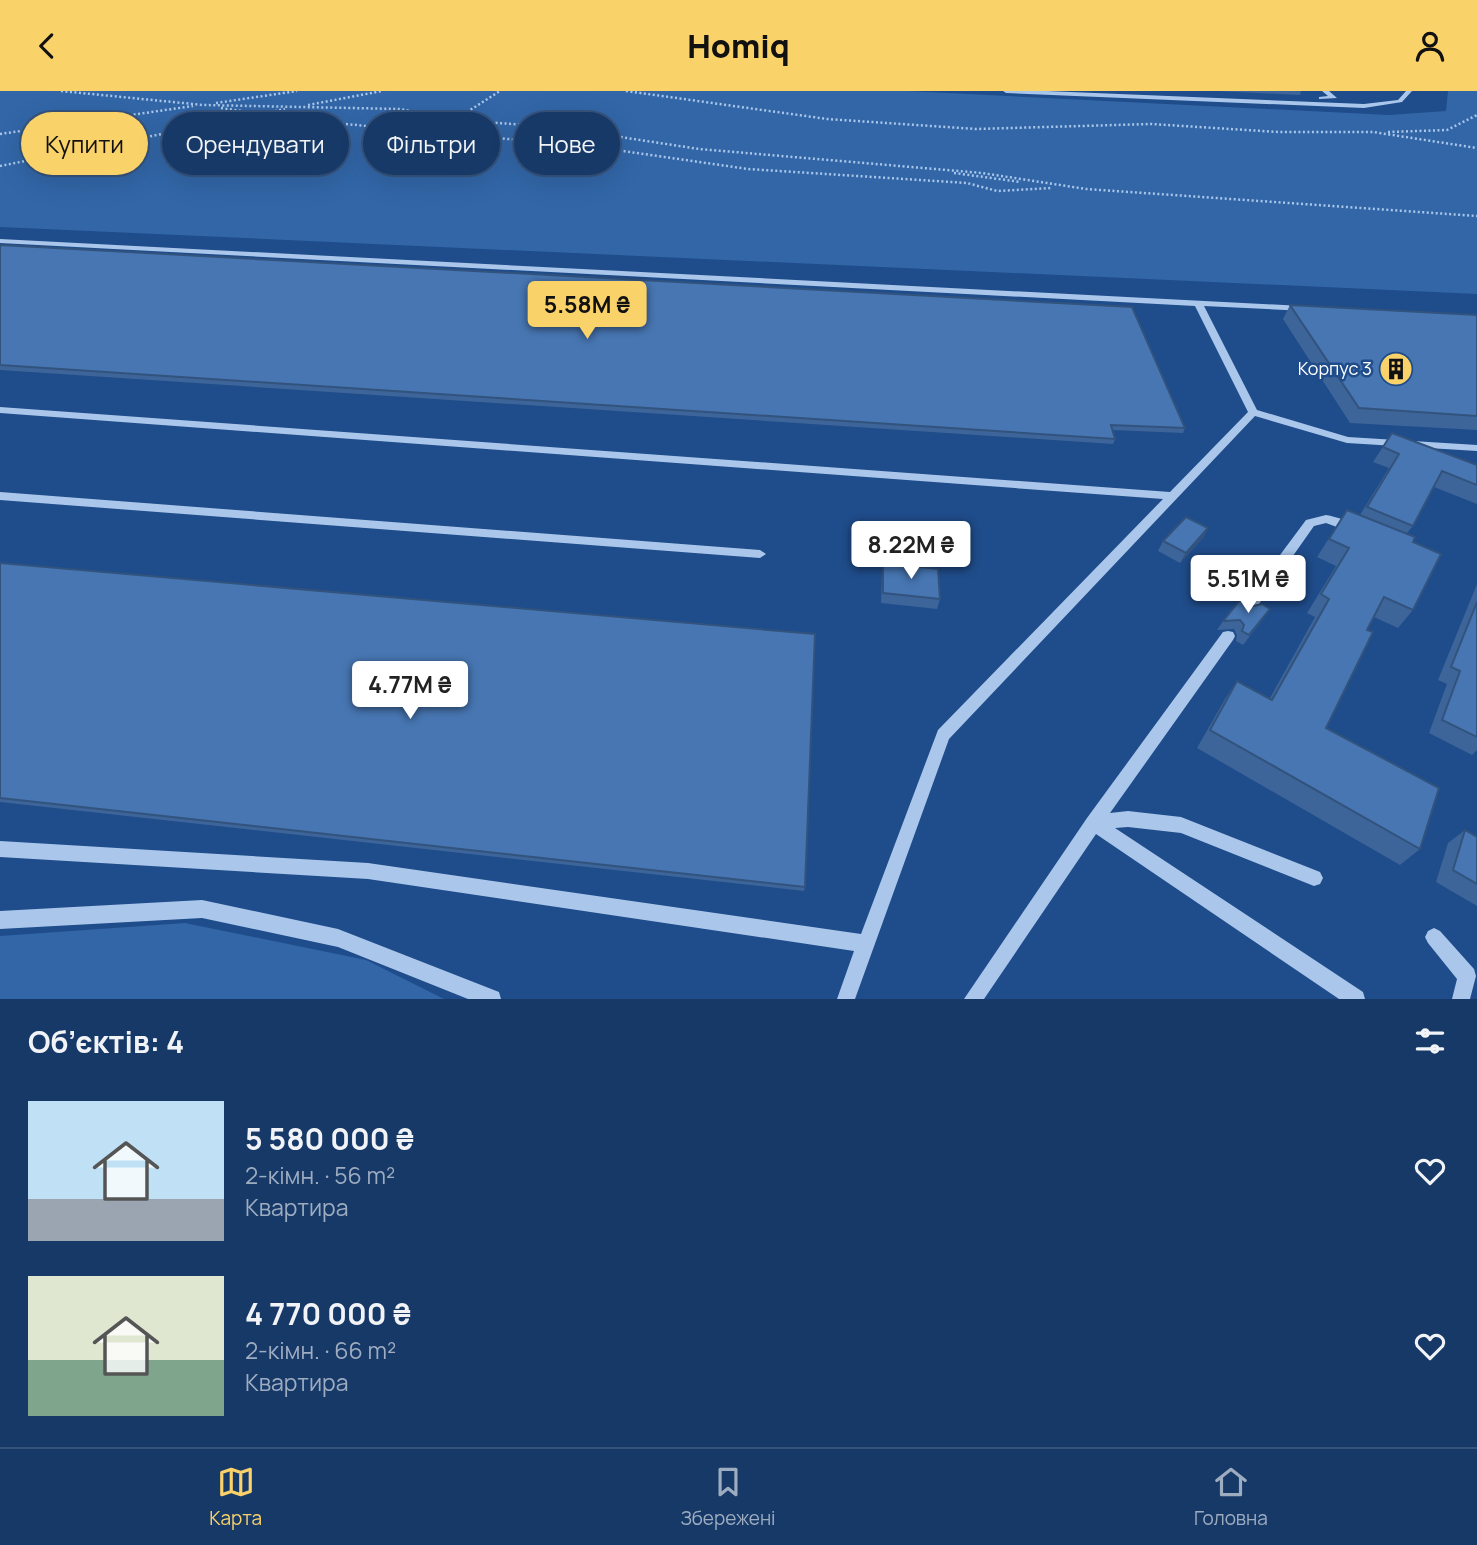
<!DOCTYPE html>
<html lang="uk">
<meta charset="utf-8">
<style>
:root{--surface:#173968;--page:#244471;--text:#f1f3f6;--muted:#9eacc0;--line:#36537c;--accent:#fad26a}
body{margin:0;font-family:Manrope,sans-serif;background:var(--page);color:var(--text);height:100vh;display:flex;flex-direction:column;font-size:26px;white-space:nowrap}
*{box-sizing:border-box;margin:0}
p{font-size:23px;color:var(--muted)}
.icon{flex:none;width:38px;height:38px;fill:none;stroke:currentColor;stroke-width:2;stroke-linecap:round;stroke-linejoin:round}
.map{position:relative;height:908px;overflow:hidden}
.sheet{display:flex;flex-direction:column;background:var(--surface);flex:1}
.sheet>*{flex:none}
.guide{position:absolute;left:21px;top:21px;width:700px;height:63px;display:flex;gap:14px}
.price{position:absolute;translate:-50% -60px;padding:0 16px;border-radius:7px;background:#fff;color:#222;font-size:23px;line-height:46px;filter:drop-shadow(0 2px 4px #0008)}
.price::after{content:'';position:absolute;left:50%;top:42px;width:21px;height:16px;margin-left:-10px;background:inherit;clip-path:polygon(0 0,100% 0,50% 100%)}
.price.current{background:var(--accent);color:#111}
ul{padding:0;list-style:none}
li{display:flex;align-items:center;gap:21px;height:175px;padding:0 28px}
li span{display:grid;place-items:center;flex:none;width:196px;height:140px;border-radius:0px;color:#555}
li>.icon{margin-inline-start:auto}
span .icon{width:84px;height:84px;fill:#fffc;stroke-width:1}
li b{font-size:30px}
h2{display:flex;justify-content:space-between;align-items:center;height:84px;padding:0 28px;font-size:30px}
.chip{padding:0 24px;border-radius:32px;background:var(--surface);box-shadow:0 7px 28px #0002,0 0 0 2px var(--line);font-size:24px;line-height:63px}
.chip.current{background:var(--accent);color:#111}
header{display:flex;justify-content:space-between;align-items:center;height:91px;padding:0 28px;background:var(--accent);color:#111;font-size:32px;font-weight:800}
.dock{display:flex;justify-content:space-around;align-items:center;height:98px;border-top:2px solid var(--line);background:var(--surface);font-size:19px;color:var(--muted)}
.dock a{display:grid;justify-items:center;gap:4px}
.dock .current{color:var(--accent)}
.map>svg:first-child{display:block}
.green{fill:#3266a7}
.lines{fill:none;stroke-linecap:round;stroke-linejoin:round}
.path{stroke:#aac7eb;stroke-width:2.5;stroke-dasharray:2 2.5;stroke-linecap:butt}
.minor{fill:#aac7eb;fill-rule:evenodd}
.wall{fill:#3d6599}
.shaded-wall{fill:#32537d}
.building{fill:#4776b2;stroke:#32537d;stroke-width:2}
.labels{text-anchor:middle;stroke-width:5;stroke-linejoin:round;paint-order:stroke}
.far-poi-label{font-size:18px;fill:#fff;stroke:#1f4c8a;text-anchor:end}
</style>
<header><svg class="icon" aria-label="back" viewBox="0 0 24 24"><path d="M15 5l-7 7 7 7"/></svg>Homiq<svg class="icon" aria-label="person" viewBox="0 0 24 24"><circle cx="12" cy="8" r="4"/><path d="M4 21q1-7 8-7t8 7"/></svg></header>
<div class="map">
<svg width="1477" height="908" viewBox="0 0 1477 908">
<rect width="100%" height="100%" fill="#1f4c8a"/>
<path class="green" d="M0 0H908L1389 24 1446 20 1448 0H1477V203L0 136Z
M185 832 366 869 444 908H0V845Z"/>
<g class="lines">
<path class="path" d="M61 0 203 14 400 18 455 29 555 36 699 58 982 82 1086 98 1477 125
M626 0 827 28 976 38 1151 33 1278 41H1373L1477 57
M216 12 297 0
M308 14 382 0
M221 17 313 30 595 56 748 78 967 92 997 100 1051 97
M266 22 285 18
M469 30 467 21 500 0
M1388 41 1447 39 1477 24
M0 43 193 15
M0 75 258 24
M954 82 1021 91"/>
<path class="minor" d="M1003 0H1046L1364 13 1398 9 1406 0H1412L1402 11 1364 17 1006 2Z
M1322 0H1329L1337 7 1319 8V6L1328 5Z
M0 148 1302 215 1306 218 1305 220 1204 215 1257 319 1348 346 1477 354V360L1347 352 1255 325 949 648 855 908H837L854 860 368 788 0 766V750L368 772 861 843 938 639 1163 408 0 322V316L1170 401 1248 321 1195 215 0 152Z
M0 401 760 459 766 463 760 467 0 409Z
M1326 424C1337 426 1351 430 1359 438L1353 442 1326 432 1314 435 1252 523H1242L1240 519 1242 515 1306 429Z
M1228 540 1233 541 1235 545 1233 549 1110 722 1128 720 1181 726 1320 781 1323 787 1320 793 1314 795 1181 742 1128 736 1115 737 1363 901 1365 908H1339L1096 743 984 908H964L1087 727 1223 541Z
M202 809 338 838 499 901 501 908H468L338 856 202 827 0 838V820Z
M1434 837 1440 840 1474 878 1476 885 1470 908H1452L1457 888 1428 852 1425 846 1428 840Z"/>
</g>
<path class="wall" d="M1218 0H1301L1300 4Z
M0 154 1185 337 1183 342 1112 339 1115 348 1113 353 0 279Z
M1290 214 1477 224V339L1350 332 1283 228Z
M1392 342 1477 374V413L1434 396 1413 435 1406 443 1413 451V519L1398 537 1374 526 1367 539 1326 637 1420 758 1400 774 1197 657 1225 608 1237 590 1270 607 1315 526 1307 522 1336 475 1317 466 1347 419 1360 424 1389 377 1373 371Z
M1208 437 1203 447 1180 472 1158 460 1163 450Z
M0 472 805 796 804 800 0 711Z
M883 472 940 508 937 518 881 512 882 482Z
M1477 493V659L1472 664 1429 642 1447 593 1438 589Z
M1248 516 1263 528 1243 554 1236 550 1237 544 1234 538 1217 539 1223 530Z
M1465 739 1477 746V815L1436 791 1448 752Z"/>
<path class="shaded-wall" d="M1208 437 1203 447 1180 472 1186 462Z"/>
<path class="building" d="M0 154 1132 216 1185 337 1111 334 1115 348 0 274Z
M1290 214 1477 224V325L1359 317Z
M1392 342 1477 374V394L1442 380 1413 435 1367 416 1399 363 1383 356Z
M1347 419 1415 446 1413 451 1441 463 1413 519 1384 506 1367 539 1373 541 1326 637 1439 697 1420 758 1210 639 1237 590 1272 609 1329 508 1321 503 1349 457 1329 448Z
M1186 426 1208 437 1186 462 1163 450Z
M0 472 815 543 805 796 0 707Z
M883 472 938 478 940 508 883 502Z
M1244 504 1248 516 1262 513 1270 518 1249 544 1242 540 1244 534 1240 529 1223 530Z
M1477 511V646L1442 629 1460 580 1451 576Z
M1465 739 1477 746V793L1453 779Z"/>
<defs>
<symbol id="building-disc" viewBox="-11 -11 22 22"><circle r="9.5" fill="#fad26a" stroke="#1f4c8a"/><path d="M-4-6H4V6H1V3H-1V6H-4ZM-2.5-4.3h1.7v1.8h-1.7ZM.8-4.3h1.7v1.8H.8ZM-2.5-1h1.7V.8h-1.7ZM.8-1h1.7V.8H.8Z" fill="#111"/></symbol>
</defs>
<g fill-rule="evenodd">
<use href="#building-disc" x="1377" y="259" width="38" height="38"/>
</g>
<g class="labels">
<g class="far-poi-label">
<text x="1372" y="284">Корпус 3</text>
</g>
</g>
</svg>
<b class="price current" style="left:587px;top:250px">5.58M ₴</b>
<b class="price" style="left:911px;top:490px">8.22M ₴</b>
<b class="price" style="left:1248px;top:524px">5.51M ₴</b>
<b class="price" style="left:410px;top:630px">4.77M ₴</b>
<div class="guide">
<a class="chip current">Купити</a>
<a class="chip">Орендувати</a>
<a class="chip">Фільтри</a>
<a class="chip">Нове</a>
</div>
</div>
<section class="sheet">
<h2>Об’єктів: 4<svg class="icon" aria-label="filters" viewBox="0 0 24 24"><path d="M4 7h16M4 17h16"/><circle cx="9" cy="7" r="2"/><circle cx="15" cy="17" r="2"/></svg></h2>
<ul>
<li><span style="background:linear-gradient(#bfe0f5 70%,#9aa5b1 0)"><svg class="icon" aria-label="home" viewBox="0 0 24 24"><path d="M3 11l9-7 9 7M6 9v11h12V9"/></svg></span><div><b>5 580 000 ₴</b><p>2-кімн. · 56 m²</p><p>Квартира</p></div><svg class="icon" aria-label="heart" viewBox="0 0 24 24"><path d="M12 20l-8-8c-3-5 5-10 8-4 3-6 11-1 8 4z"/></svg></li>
<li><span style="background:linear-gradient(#dfe7d0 60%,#7fa58c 0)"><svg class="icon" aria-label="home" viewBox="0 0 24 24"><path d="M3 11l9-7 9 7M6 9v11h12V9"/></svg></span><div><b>4 770 000 ₴</b><p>2-кімн. · 66 m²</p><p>Квартира</p></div><svg class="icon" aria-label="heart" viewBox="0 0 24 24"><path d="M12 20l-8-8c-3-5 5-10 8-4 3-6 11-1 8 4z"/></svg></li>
</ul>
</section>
<nav class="dock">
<a class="current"><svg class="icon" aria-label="map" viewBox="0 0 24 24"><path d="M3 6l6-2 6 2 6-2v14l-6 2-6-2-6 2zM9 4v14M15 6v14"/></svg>Карта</a>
<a><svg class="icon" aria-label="saved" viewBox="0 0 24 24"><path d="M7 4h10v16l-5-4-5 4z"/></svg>Збережені</a>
<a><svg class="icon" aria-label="home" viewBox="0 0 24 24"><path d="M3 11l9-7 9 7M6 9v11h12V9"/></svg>Головна</a>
</nav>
